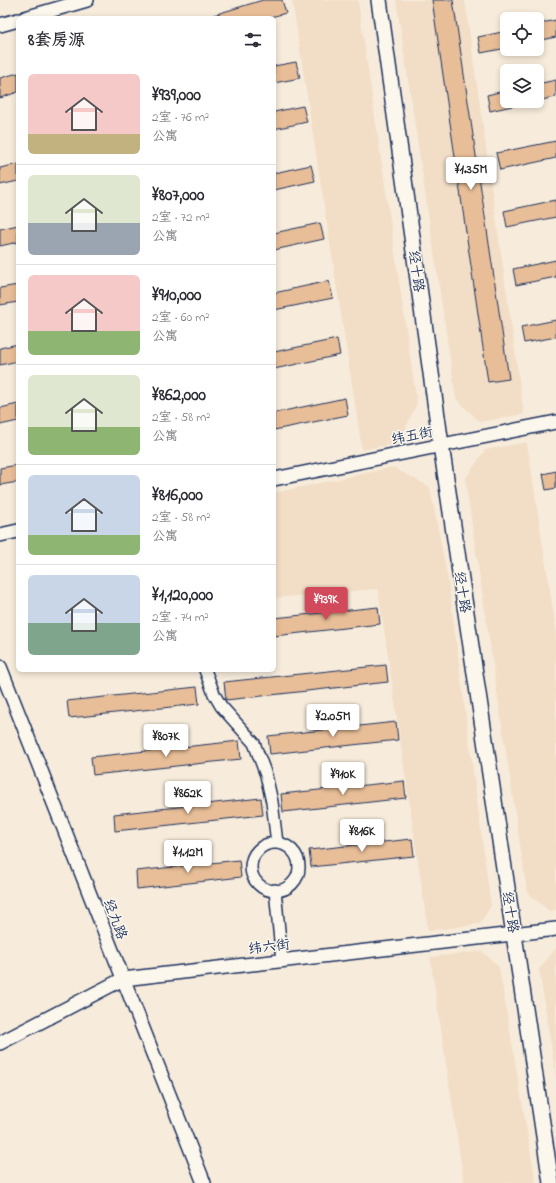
<!DOCTYPE html>
<html lang="zh">
<meta charset="utf-8">
<style>
:root{--surface:#fff;--page:#f7f7f7;--text:#2b2b33;--muted:#7c7c81;--line:#e1e1e2;--accent:#d1495b}
body{margin:0;font-family:"Indie Flower","LXGW WenKai TC",sans-serif;background:var(--page);color:var(--text);height:100vh;display:flex;flex-direction:column;font-size:15px;white-space:nowrap}
*{box-sizing:border-box;margin:0}
p{font-size:13px;color:var(--muted)}
.icon{flex:none;width:22px;height:22px;fill:none;stroke:currentColor;stroke-width:2;stroke-linecap:round;stroke-linejoin:round}
.map{position:relative;flex:1;overflow:hidden}
.details{position:absolute;left:16px;top:16px;width:260px;height:656px;display:flex;flex-direction:column;background:var(--surface);border-radius:6px;box-shadow:0 2px 6px #0003}
.details>*{flex:none}
.buttons{position:absolute;left:500px;top:12px;display:grid;gap:8px}
.buttons a{display:grid;place-items:center;width:44px;height:44px;border-radius:6px;background:var(--surface);box-shadow:0 2px 6px #0003;font-size:20px}
.price{position:absolute;translate:-50% -34px;padding:0 9px;border-radius:4px;background:#fff;color:#222;font-size:13px;line-height:26px;filter:drop-shadow(0 1px 2px #0008)}
.price::after{content:'';position:absolute;left:50%;top:24px;width:12px;height:9px;margin-left:-6px;background:inherit;clip-path:polygon(0 0,100% 0,50% 100%)}
.price.active{background:var(--accent);color:#fff}
ul{padding:0;list-style:none}
li{display:flex;align-items:center;gap:12px;height:100px;padding:0 12px}
li+li{border-top:1px solid var(--line)}
li span{display:grid;place-items:center;flex:none;width:112px;height:80px;border-radius:6px;color:#555}
li>.icon{margin-inline-start:auto}
span .icon{width:48px;height:48px;fill:#fffc;stroke-width:1}
li b{font-size:17px}
h2{display:flex;justify-content:space-between;align-items:center;height:48px;padding:0 12px;font-size:17px}
.map>svg:first-child{display:block}
.built{fill:#f2dec7}
.building{fill:#e8be98;stroke:#1b2f5e}
.lines{fill:none;stroke-linecap:round;stroke-linejoin:round}
.minor-casing{stroke:#1b2f5e;stroke-width:14}
.tertiary-casing{stroke:#1b2f5e;stroke-width:16}
.secondary-casing{stroke:#1b2f5e;stroke-width:18}
.minor{stroke:#fbf7ec;stroke-width:11}
.tertiary{stroke:#fbf7ec;stroke-width:13}
.secondary{stroke:#fbf7ec;stroke-width:15}
.labels{text-anchor:middle;stroke-width:3;stroke-linejoin:round;paint-order:stroke}
.street-label{font-size:14px;fill:#1b2f5e;stroke:#fbf7ec}
</style>
<div class="map">
<svg width="556" height="1183" viewBox="0 0 556 1183">
<rect width="100%" height="100%" fill="#f7ecdb"/>
<filter id="ink" filterUnits="userSpaceOnUse"><feTurbulence type="fractalNoise" baseFrequency=".025" numOctaves="2"/><feDisplacementMap in="SourceGraphic" scale="8" xChannelSelector="R" yChannelSelector="G"/><feConvolveMatrix kernelMatrix="1 2 1 2 8 2 1 2 1" color-interpolation-filters="sRGB"/></filter>
<g filter="url(#ink)">
<path class="built" d="M292 0H358L417 403 399 443 362 450Z
M396 0H465L524 414 480 422 456 399Z
M527 442 556 629V910L549 911 527 892 465 479 485 450Z
M393 467 430 487 448 580 491 906 480 924 428 931 378 589 274 598V493Z
M556 948V1078L539 969Z
M482 951 499 967 536 1183H464L430 957Z"/>
<path class="building" d="M263 0H282L286 13 267 18H210V16Z
M432 0H453L509 379 488 382Z
M556 20V37L537 41V24Z
M507 31V48L481 53 478 37Z
M296 62 300 78 274 83V66Z
M18 73V92L0 98V78Z
M556 80V97L537 101V84Z
M507 90V101H521V104L490 111 487 95Z
M303 106 307 122 274 129V112Z
M556 141V158L500 170 496 153Z
M18 164V181L0 185V168Z
M311 165 315 181 274 190V173Z
M556 200V217L507 227 504 211Z
M320 223 324 239 274 250V233Z
M18 225V242L0 246V229Z
M556 260V277L516 285 513 269Z
M329 281 333 298 274 310V293Z
M18 285V302L0 305V288Z
M556 320V337L524 343 521 327Z
M337 339 340 355 274 369V352Z
M18 344V361L0 365V348Z
M345 398 348 415 274 430V413Z
M18 404V421L0 425V408Z
M18 465V482L0 485V468Z
M556 471V488L546 490 543 474Z
M378 607 380 624 274 636V618Z
M386 665 388 682 226 700 224 682Z
M197 687 199 704 69 718 67 701Z
M396 722 398 740 270 754 268 736Z
M239 741 241 759 93 775 91 757Z
M404 781 406 798 283 812 281 794Z
M261 798 263 815 115 831 114 814Z
M412 839 414 856 311 867 309 850Z
M239 860 241 877 137 889 136 871Z"/>
<g class="lines">
<defs>
<path id="minor" d="M205 670 214 694 221 706 254 743 266 775 272 802 277 843
M251 867a24 24 0 1 1 48 0a24 24 0 1 1-48 0Z
M275 890 282 961"/>
<path id="tertiary" d="M25 18 87 0
M0 25 18 20
M274 479 556 422
M0 535 18 531
M0 667 204 1183
M0 1043 123 979 556 929"/>
<path id="secondary" d="M379 0 441 445 551 1183"/>
</defs>
<use href="#minor" class="minor-casing"/>
<use href="#tertiary" class="tertiary-casing"/>
<use href="#secondary" class="secondary-casing"/>
<use href="#minor" class="minor"/>
<use href="#tertiary" class="tertiary"/>
<use href="#secondary" class="secondary"/>
</g>
</g>
<g class="labels">
<g class="street-label">
<text transform="translate(417 271) rotate(82)" y="5">经十路</text>
<text transform="translate(412 435) rotate(-11)" y="5">纬五街</text>
<text transform="translate(463 592) rotate(81)" y="5">经十路</text>
<text transform="translate(511 912) rotate(81)" y="5">经十路</text>
<text transform="translate(116 919) rotate(69)" y="5">经九路</text>
<text transform="translate(269 946) rotate(-7)" y="5">纬六街</text>
</g>
</g>
</svg>
<div class="buttons">
<a><svg class="icon" aria-label="locate" viewBox="0 0 24 24"><circle cx="12" cy="12" r="6"/><path d="M12 2v4M12 18v4M2 12h4M18 12h4"/></svg></a>
<a><svg class="icon" aria-label="layers" viewBox="0 0 24 24"><path d="M12 4l9 5-9 5-9-5zM3 14l9 5 9-5"/></svg></a>
</div>
<b class="price" style="left:471px;top:191px">¥1.35M</b>
<b class="price active" style="left:326px;top:621px">¥939K</b>
<b class="price" style="left:333px;top:738px">¥2.05M</b>
<b class="price" style="left:166px;top:758px">¥807K</b>
<b class="price" style="left:343px;top:796px">¥910K</b>
<b class="price" style="left:188px;top:815px">¥862K</b>
<b class="price" style="left:362px;top:853px">¥816K</b>
<b class="price" style="left:188px;top:874px">¥1.12M</b>
<section class="details">
<h2>8套房源<svg class="icon" aria-label="filters" viewBox="0 0 24 24"><path d="M4 7h16M4 17h16"/><circle cx="9" cy="7" r="2"/><circle cx="15" cy="17" r="2"/></svg></h2>
<ul>
<li><span style="background:linear-gradient(#f6c9c9 75%,#c2b280 0)"><svg class="icon" aria-label="home" viewBox="0 0 24 24"><path d="M3 11l9-7 9 7M6 9v11h12V9"/></svg></span><div><b>¥939,000</b><p>2室 · 76 m²</p><p>公寓</p></div></li>
<li><span style="background:linear-gradient(#dfe7d0 60%,#9aa5b1 0)"><svg class="icon" aria-label="home" viewBox="0 0 24 24"><path d="M3 11l9-7 9 7M6 9v11h12V9"/></svg></span><div><b>¥807,000</b><p>2室 · 72 m²</p><p>公寓</p></div></li>
<li><span style="background:linear-gradient(#f6c9c9 70%,#8fb573 0)"><svg class="icon" aria-label="home" viewBox="0 0 24 24"><path d="M3 11l9-7 9 7M6 9v11h12V9"/></svg></span><div><b>¥910,000</b><p>2室 · 60 m²</p><p>公寓</p></div></li>
<li><span style="background:linear-gradient(#dfe7d0 65%,#8fb573 0)"><svg class="icon" aria-label="home" viewBox="0 0 24 24"><path d="M3 11l9-7 9 7M6 9v11h12V9"/></svg></span><div><b>¥862,000</b><p>2室 · 58 m²</p><p>公寓</p></div></li>
<li><span style="background:linear-gradient(#c9d6e8 75%,#8fb573 0)"><svg class="icon" aria-label="home" viewBox="0 0 24 24"><path d="M3 11l9-7 9 7M6 9v11h12V9"/></svg></span><div><b>¥816,000</b><p>2室 · 58 m²</p><p>公寓</p></div></li>
<li><span style="background:linear-gradient(#c9d6e8 60%,#7fa58c 0)"><svg class="icon" aria-label="home" viewBox="0 0 24 24"><path d="M3 11l9-7 9 7M6 9v11h12V9"/></svg></span><div><b>¥1,120,000</b><p>2室 · 74 m²</p><p>公寓</p></div></li>
</ul>
</section>
</div>
